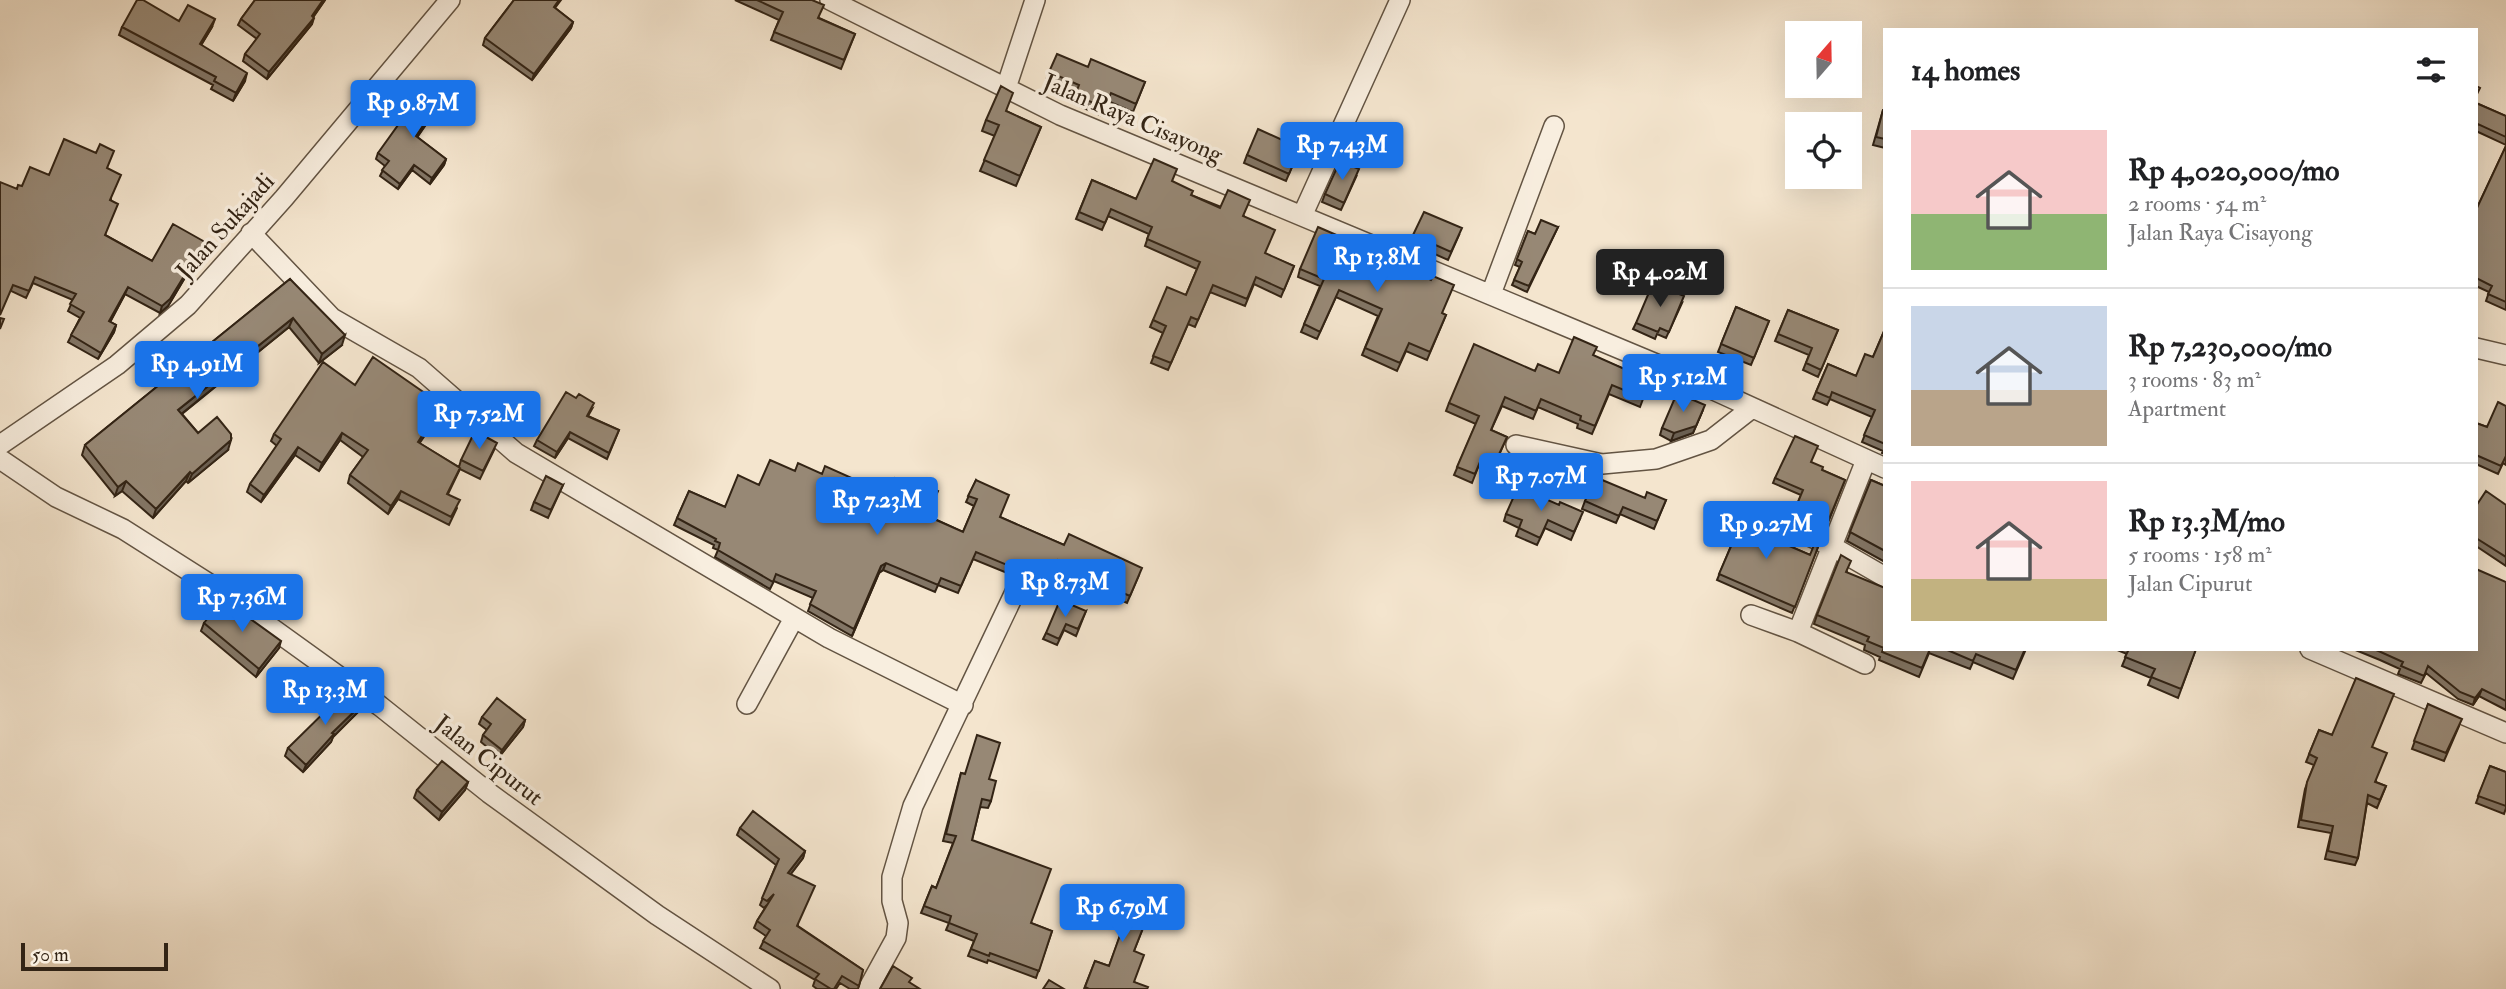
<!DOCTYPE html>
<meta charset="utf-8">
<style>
:root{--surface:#fff;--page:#f6f6f6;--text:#202124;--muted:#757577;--line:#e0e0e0;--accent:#1a73e8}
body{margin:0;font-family:"IM FELL Double Pica",serif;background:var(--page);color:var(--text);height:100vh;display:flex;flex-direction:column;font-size:26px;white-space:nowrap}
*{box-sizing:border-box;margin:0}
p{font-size:23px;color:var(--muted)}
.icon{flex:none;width:38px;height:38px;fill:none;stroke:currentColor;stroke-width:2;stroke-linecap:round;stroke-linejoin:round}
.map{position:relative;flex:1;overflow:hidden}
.details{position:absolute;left:1883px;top:28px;width:595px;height:623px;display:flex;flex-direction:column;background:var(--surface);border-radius:0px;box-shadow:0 7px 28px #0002}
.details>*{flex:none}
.needle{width:46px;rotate:20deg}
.buttons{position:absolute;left:1785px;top:21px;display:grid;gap:14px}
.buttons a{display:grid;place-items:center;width:77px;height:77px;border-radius:0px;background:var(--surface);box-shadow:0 7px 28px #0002;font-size:35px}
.scale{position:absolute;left:21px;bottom:18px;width:147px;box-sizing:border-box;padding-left:7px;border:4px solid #332415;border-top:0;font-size:19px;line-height:24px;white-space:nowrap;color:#332415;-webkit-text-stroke:5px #f8eedf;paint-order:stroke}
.price{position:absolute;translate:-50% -60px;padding:0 16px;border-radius:7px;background:var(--accent);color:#fff;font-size:23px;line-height:46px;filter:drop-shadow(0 2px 4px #0008)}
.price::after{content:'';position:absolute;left:50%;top:42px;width:21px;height:16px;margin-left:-10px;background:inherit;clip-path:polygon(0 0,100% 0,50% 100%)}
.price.current{background:#222;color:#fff}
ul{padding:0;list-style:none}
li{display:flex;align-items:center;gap:21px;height:175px;padding:0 28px}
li+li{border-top:2px solid var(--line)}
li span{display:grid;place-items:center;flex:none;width:196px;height:140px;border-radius:0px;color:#555}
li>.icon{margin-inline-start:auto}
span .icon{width:84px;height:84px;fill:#fffc;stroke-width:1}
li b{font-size:30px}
h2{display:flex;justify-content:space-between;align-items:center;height:84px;padding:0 28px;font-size:30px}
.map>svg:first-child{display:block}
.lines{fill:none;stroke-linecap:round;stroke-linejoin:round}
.street-casing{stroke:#635443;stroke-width:22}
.street{stroke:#f8eedf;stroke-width:19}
.wall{fill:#827565;stroke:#332415;stroke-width:2}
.shaded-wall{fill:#6a5f52;stroke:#332415;stroke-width:2}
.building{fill:#978875;stroke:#332415;stroke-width:2}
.labels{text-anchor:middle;stroke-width:7;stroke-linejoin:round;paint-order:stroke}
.street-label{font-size:24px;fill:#332415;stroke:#f8eedf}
</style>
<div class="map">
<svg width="2506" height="989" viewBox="0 0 2506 989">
<rect width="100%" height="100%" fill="#f4e5ce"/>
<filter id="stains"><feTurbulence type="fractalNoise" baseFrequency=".00286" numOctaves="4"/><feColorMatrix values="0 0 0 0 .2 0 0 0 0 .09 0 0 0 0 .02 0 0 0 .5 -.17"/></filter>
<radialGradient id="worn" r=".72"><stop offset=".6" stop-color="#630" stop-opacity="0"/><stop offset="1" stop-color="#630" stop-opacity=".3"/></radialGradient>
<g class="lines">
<defs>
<path id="street" d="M830 0 1060 115 1661 366 1885 468
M1006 88 1035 0
M1302 216 1400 0
M251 233 332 318 419 368 516 453 829 638 963 705
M1491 294 1554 126
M2476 348 2506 355
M0 445 117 365 188 305 284 198 450 0
M1516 445 1602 464 1656 459 1711 440 1752 408
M0 459 56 497 123 529 219 590 380 706 489 793 657 915 770 989
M1768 517 1833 547 1885 577
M1751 615 1798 632 1865 664
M1798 632 1866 460
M2310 649 2506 733
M747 704 794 618
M868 989 896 938 898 923 892 901V877L913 806 1016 590"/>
</defs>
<use href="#street" class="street-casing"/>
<use href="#street" class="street"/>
</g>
<path class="wall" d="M255 0H325L313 17 312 24 267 79 243 61 245 54 257 39 238 25 241 19Z
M514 0H561L555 8 573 22 571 28 532 80 483 45 485 38Z
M735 0H812L819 18 855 34 841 69 771 40 779 20Z
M179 21 212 27 201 45 245 81 233 101 211 89 213 85 119 35 122 27Z
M1088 67 1145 82 1133 112 1108 101 1102 116 1072 103 1076 93 1046 80 1049 72Z
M443 100 417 137 446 159 444 165 430 184 412 170 398 189 380 176 385 166 376 159 378 153Z
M2476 103 2506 116V145L2476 131Z
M1883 110H1885V148L1873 145Z
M1006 111 1041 127 1016 186 980 171 995 136 982 131 986 120Z
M2506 146V310L2486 301 2489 292 2476 286V210Z
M1300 148 1286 181 1244 163 1247 155Z
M107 169 111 200 105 235 152 261 205 242 202 249 168 306 160 313 125 294 110 322 116 325 114 332 98 359 68 342 80 318 68 311 73 300 33 283 26 298 11 291 17 189 22 186Z
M1356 177 1341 210 1322 202 1325 194Z
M1092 180 1136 199 1173 182 1191 195 1244 216 1265 254 1294 266 1281 297 1254 284 1245 306 1210 292 1195 327 1188 324 1168 370 1151 363 1163 333 1150 327 1153 320 1186 295 1197 269 1145 246 1149 234 1108 216 1102 230 1076 219Z
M1558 227 1527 292 1512 285 1520 267 1515 265 1528 231 1535 234Z
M1413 235H1459L1448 260 1410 243Z
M1402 267 1442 314 1446 315 1427 360 1406 351 1397 371 1362 355 1378 316 1336 297 1317 339 1301 332 1320 286 1298 277 1300 269Z
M290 279 342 345 319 363 289 327 182 414 198 433 228 450 188 483 186 481 153 518 122 491 115 496 82 455 85 445Z
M1682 303 1666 338 1657 334 1655 339 1633 329 1636 323Z
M1736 307 1769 321 1751 365 1718 352Z
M1788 310 1838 330 1818 377 1803 370 1809 355 1775 341Z
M1885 329V454L1882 453 1883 451 1862 442 1872 417 1830 399 1827 405 1813 399 1828 364 1856 376 1873 357Z
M1593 356 1631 372 1652 375 1640 407 1609 394 1592 434 1577 428 1578 424 1538 407 1533 419 1502 406 1491 430 1507 437 1492 471 1479 465 1472 483 1454 475 1476 424 1446 411 1449 403 1535 371 1559 373Z
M355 385 440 413 419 443 459 467 461 460 494 450 480 479 460 469 448 494 457 508 449 525 398 499 388 514 348 483 350 475 363 457 340 440 319 471 295 455 261 502 247 492 250 484 277 446 271 441 274 434Z
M2506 406V465L2503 463 2498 474 2476 464V423L2487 427Z
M592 409 588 416 619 430 607 459 568 438 555 458 534 446 537 440Z
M1702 412 1693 433 1671 441 1660 435 1662 428Z
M1811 462 1822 470 1845 480 1825 530 1793 515 1801 495 1773 483 1775 478Z
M795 471 822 474 928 516 963 532 974 506 966 502 976 480 1000 517 1064 545 1139 575 1127 603 1109 595 1106 601 1086 592 1090 582 1055 567 1044 593 1027 586 1022 579 973 559 958 593 938 585 935 592 883 570 879 573 852 636 808 611 813 598 774 581 770 589 715 557 718 550 713 548 714 545 674 525 689 491 725 507 759 485Z
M1871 480 1885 486V562L1847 541Z
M563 485 548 518 531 510 534 502Z
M1645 498 1666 500 1654 529 1620 514 1616 523 1582 509 1585 501Z
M2506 505V566L2476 546V506Z
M1740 513 1771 538 1810 555 1818 547 1792 613 1717 580 1733 541 1730 539Z
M1506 514 1580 519 1571 540 1545 528 1537 545 1516 536 1519 528 1504 521Z
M1847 572 1885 649H2026L2013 679 1973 662 1970 669 1929 653 1919 677 1879 660 1880 657 1864 650 1865 645 1814 624 1817 615Z
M2506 582V710L2479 696 2473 705 2458 699 2426 673 2421 683 2398 674 2400 669 2380 660 2353 649H2476Z
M1086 611 1076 636 1064 630 1057 645 1043 639 1046 633Z
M204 623 279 648 256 677 201 631Z
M2115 649H2196L2178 698 2148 685 2151 678 2122 666 2127 654Z
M2428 704 2459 726 2444 761 2412 749Z
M362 708 333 737 331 742 303 772 285 756 288 748Z
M482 717 525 720 523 727 499 757 481 742 483 735 487 730 479 724Z
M2319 730 2332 735 2372 747 2376 782 2386 786 2377 808 2367 803 2358 858 2355 865 2325 859 2331 833 2298 827 2305 789 2314 765 2306 762Z
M2490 766 2506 772V808L2504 814 2476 803Z
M961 773 989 779 991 801 988 808 980 807 972 840 1031 923 1052 931 1036 978 988 960 987 963 968 956 974 941 946 930 949 923 921 913 932 886 936 888 953 843 943 841Z
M468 782 465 790 439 820 414 798 417 790Z
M740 828 805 851 803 858 791 874 798 926 863 970 858 989H850L840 983 836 989H817L813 986 815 980 760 948 766 936 754 928 757 921 767 905 764 908 760 905 776 865 737 835Z
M1107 888 1152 905 1134 951V982L1147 989H1084L1095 961 1109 966 1123 928 1096 918Z"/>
<path class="shaded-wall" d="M323 0H325L310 22 312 16Z
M314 18 312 24 267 79 269 72Z
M215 19 212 27 197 52 200 44Z
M573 22 571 28 532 80 534 74Z
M247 73 245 81 233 101 236 93Z
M445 94 443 100 414 142 416 136Z
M446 159 444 165 430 184 432 178Z
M414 165 412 170 398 189 400 184Z
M205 242 202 249 168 306 160 313 162 306Z
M128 287 125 294 107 328 109 321Z
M293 318 289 327 175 419 178 410Z
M116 325 114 332 98 359 101 353Z
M345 335 342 345 319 363 322 354Z
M442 405 440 413 415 450 418 442Z
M1702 412 1693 433 1671 441 1674 433Z
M570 432 568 438 555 458 557 452Z
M342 433 340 440 319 471 322 463Z
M231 440 228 450 188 483 192 474Z
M298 447 295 455 261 502 264 495Z
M190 472 186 481 153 518 156 509Z
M126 481 122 491 115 496 118 487Z
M401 491 398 499 388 514 391 506Z
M886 563 883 570 879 573 852 636 881 566Z
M281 641 279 648 256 677 259 669Z
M2482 689 2479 696 2473 705 2475 698Z
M365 701 362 708 333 737 331 742 303 772 306 765 332 733Z
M525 720 523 727 499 757 502 750Z
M468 782 465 790 439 820 442 812Z
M805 851 803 858 786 880 788 873Z"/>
<path class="building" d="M137 0H143L179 21 188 5 215 19 200 44 247 73 236 93 214 81 216 77 122 27Z
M255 0H323L312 16 314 18 269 72 245 54 260 34 241 19Z
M514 0H559L554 7 573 22 534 74 485 38Z
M757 0H812L824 5 818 18 855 34 844 60 774 32 783 12Z
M1057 54 1088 67 1091 59 1145 82 1136 104 1111 93 1105 108 1075 95 1079 85 1049 72Z
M429 82 445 94 416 136 446 159 432 178 414 165 400 184 382 170 389 161 378 153Z
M1001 86 1013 93 1006 111 1041 127 1020 176 984 160 999 125 986 120Z
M2476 86 2480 88 2476 96Z
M2476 103 2506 116V137L2478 124 2476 129Z
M1883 110H1885V139L1876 137Z
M1258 129 1300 148 1289 174 1247 155Z
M64 139 96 153 100 144 114 151 107 168 121 175 110 200 118 204 105 235 152 261 173 224 205 242 170 299 162 306 128 287 109 321 116 325 101 353 71 335 84 312 70 304 76 294 35 277 29 291 13 285 0 315V182L17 189 18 185 22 186 30 167 49 175Z
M2506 146V302L2488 294 2492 286 2476 278V210Z
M1154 159 1177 169 1172 181 1193 191 1191 195 1220 208 1228 190 1250 200 1243 216 1275 230 1265 253 1294 266 1284 290 1256 277 1247 299 1213 285 1198 320 1191 317 1171 363 1153 356 1166 326 1153 320 1167 287 1186 295 1200 262 1147 239 1152 227 1111 209 1105 223 1079 212 1092 180 1136 199Z
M1340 161 1359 169 1344 203 1325 194Z
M1424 212 1462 228 1451 252 1413 235Z
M1541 220 1558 227 1529 286 1514 280 1522 262 1517 259 1528 231 1535 234Z
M1318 227 1403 264 1402 267 1431 280 1433 276 1454 285 1442 313 1446 315 1430 352 1409 343 1400 363 1365 348 1382 309 1339 290 1320 332 1304 324 1324 279 1300 269Z
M290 279 345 335 322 354 293 318 178 410 198 433 217 417 231 434V440L192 474 190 472 156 509 126 481 118 487 85 445Z
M1653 283 1684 296 1669 332 1660 328 1658 332 1636 323Z
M1736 307 1769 321 1754 358 1721 344Z
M1788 310 1838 330 1821 370 1806 363 1812 348 1778 334Z
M0 318 4 319 0 329Z
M1885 329V444L1864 435 1875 410 1832 392 1830 398 1816 392 1828 364 1856 376 1865 354 1873 357Z
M1574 337 1597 347 1593 355 1631 372 1634 367 1652 375 1643 398 1612 385 1595 426 1580 420 1581 416 1541 399 1536 411 1505 397 1491 430 1507 437 1495 463 1482 457 1475 474 1457 467 1479 416 1449 403 1474 344 1535 371 1538 364 1559 373Z
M373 357 442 405 418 442 460 468 447 494 460 500 451 517 401 491 391 506 350 475 368 450 342 433 322 463 298 447 264 495 250 484 281 439 274 434 323 362 355 385Z
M566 392 576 398 579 394 594 403 587 416 619 430 609 453 570 432 557 452 537 440Z
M1677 393 1705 405 1696 426 1674 433 1662 428Z
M2498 402 2506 406V456L2501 466 2476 455V423L2487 427Z
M475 431 497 443 483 471 461 460Z
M1795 436 1818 446 1811 462 1823 467 1822 470 1845 480 1827 524 1795 509 1803 490 1775 478Z
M770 460 795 471 798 463 822 474 825 466 867 485 869 480 890 489 895 478 919 488 921 484 938 491 927 516 963 532 977 499 968 496 976 480 1009 495 1000 517 1064 545 1069 534 1142 568 1130 596 1111 588 1109 594 1089 585 1093 575 1058 560 1046 586 1030 579 1024 572 976 552 961 586 941 578 938 585 886 563 881 566 854 629 810 604 816 591 776 574 773 582 718 550 720 543 715 541 716 539 677 518 689 491 725 507 738 475 759 485Z
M546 476 563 485 551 510 534 502Z
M1595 477 1645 498 1647 492 1666 500 1657 521 1623 507 1619 516 1585 501Z
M1871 480 1885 486V551L1850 532Z
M1518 487 1559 505 1560 502 1583 512 1574 532 1548 520 1540 538 1519 528 1522 520 1506 514Z
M2486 491 2506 505V557L2476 538V506Z
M1740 513 1752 518 1754 513 1759 515 1775 527 1771 538 1810 555 1814 545 1818 547 1795 607 1719 574 1736 535 1732 534Z
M1841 555 1851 561 1846 572 1885 588V649H1930L1922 668 1882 652 1884 648 1867 641 1869 637 1817 615Z
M2476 569 2506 582V701L2482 689 2475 698 2460 692 2428 666 2424 676 2401 666 2403 662 2374 649H2476Z
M223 599 281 641 259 669 204 623Z
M1060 600 1086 611 1078 629 1066 624 1059 639 1046 633Z
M1945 649H2025L2016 670 1976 654 1973 661Z
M2129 649H2196L2181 689 2151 677 2155 669 2125 657Z
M2356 678 2394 694 2372 747 2387 753 2375 782 2386 786 2380 800 2368 795 2358 858 2328 851 2333 826 2301 820 2307 782 2317 758 2309 754 2319 730 2332 735Z
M348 689 365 701 332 733 334 734 306 765 288 748Z
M497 698 525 720 502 750 483 735 491 724 482 717Z
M2428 704 2462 719 2446 753 2414 741Z
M977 735 1000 743 989 779 996 781 991 801 982 799 972 840 1051 869 1031 923 1052 931 1039 971 990 953 989 956 971 949 977 934 949 923 951 916 924 906 932 886 936 888 956 836 946 834 961 773 965 774Z
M442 761 468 782 442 812 417 790Z
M2490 766 2506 772V806L2478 796Z
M753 811 805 851 788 873 815 886 797 926 863 970 859 986 842 976 834 989H831L815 979 819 974 763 941 770 930 757 921 774 894 767 901 762 898 779 859 740 828Z
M1107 888 1152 905 1134 951 1144 955 1134 982 1148 987 1147 989H1089L1085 987 1095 961 1109 966 1125 921 1098 911Z
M893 966 912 978 909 982 920 989H880Z
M1049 980 1064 989H1043Z"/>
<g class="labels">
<g class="street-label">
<text transform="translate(1133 118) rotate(23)" y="8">Jalan Raya Cisayong</text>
<text transform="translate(225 226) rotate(-48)" y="8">Jalan Sukajadi</text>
<text transform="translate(489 760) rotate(38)" y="8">Jalan Cipurut</text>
</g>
</g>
<rect width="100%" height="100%" filter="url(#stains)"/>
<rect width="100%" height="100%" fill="url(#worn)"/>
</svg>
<div class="buttons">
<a><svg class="needle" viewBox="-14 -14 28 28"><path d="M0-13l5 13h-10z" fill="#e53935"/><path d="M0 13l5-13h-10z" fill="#757577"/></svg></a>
<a><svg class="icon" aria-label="locate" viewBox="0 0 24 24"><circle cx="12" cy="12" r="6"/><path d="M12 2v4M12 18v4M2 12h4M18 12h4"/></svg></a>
</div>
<div class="scale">50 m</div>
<b class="price" style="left:413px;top:140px">Rp 9.87M</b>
<b class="price" style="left:1342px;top:182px">Rp 7.43M</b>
<b class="price" style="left:1377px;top:294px">Rp 13.8M</b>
<b class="price current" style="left:1660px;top:309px">Rp 4.02M</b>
<b class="price" style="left:197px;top:401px">Rp 4.91M</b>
<b class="price" style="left:1683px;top:414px">Rp 5.12M</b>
<b class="price" style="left:479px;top:451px">Rp 7.52M</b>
<b class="price" style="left:1541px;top:513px">Rp 7.07M</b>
<b class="price" style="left:877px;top:537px">Rp 7.23M</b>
<b class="price" style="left:1766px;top:561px">Rp 9.27M</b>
<b class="price" style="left:1065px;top:619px">Rp 8.73M</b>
<b class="price" style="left:242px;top:634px">Rp 7.36M</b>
<b class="price" style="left:325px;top:727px">Rp 13.3M</b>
<b class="price" style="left:1122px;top:944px">Rp 6.79M</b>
<section class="details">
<h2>14 homes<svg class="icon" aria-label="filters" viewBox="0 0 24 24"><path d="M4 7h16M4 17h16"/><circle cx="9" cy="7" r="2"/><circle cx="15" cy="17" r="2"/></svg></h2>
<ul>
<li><span style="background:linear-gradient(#f6c9c9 60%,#8fb573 0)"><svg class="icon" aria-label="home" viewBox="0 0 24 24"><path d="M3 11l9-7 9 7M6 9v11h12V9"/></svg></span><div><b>Rp 4,020,000/mo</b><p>2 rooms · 54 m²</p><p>Jalan Raya Cisayong</p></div></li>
<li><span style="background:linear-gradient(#c9d6e8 60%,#b9a48a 0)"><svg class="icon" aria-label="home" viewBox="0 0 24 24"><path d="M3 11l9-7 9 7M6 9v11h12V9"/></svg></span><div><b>Rp 7,230,000/mo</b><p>3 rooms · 83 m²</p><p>Apartment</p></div></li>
<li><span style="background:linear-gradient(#f6c9c9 70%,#c2b280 0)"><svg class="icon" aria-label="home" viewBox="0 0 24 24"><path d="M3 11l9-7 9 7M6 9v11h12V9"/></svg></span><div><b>Rp 13.3M/mo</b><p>5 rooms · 158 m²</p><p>Jalan Cipurut</p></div></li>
</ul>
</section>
</div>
